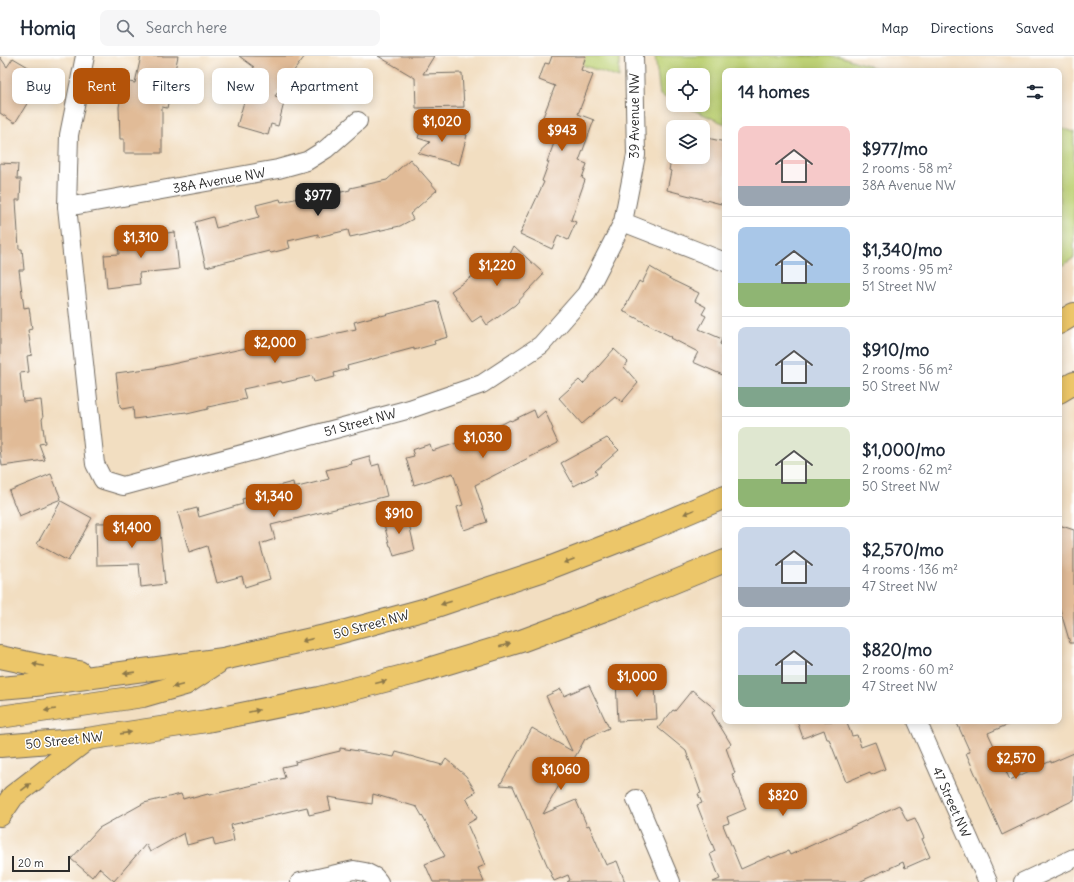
<!DOCTYPE html>
<meta charset="utf-8">
<style>
:root{--surface:#fff;--page:#f6f6f7;--text:#1f2937;--muted:#747a83;--line:#e0e1e3;--accent:#b45309}
body{margin:0;font-family:Delius,sans-serif;background:var(--page);color:var(--text);height:100vh;display:flex;flex-direction:column;font-size:15px;white-space:nowrap}
*{box-sizing:border-box;margin:0}
p{font-size:13px;color:var(--muted)}
.icon{flex:none;width:22px;height:22px;fill:none;stroke:currentColor;stroke-width:2;stroke-linecap:round;stroke-linejoin:round}
.map{position:relative;flex:1;overflow:hidden}
.panel{position:absolute;left:722px;top:12px;width:340px;height:656px;display:flex;flex-direction:column;background:var(--surface);border-radius:8px;box-shadow:0 2px 10px #0003}
.panel>*{flex:none}
.guide{position:absolute;left:12px;top:12px;width:380px;height:36px;display:flex;gap:8px}
.buttons{position:absolute;left:666px;top:12px;display:grid;gap:8px}
.buttons a{display:grid;place-items:center;width:44px;height:44px;border-radius:8px;background:var(--surface);box-shadow:0 2px 10px #0003;font-size:20px}
.scale{position:absolute;left:12px;bottom:10px;width:58px;box-sizing:border-box;padding-left:4px;border:2px solid #2b2b2b;border-top:0;font-size:11px;line-height:14px;white-space:nowrap;color:#2b2b2b;-webkit-text-stroke:3px #fff;paint-order:stroke}
.price{position:absolute;translate:-50% -34px;padding:0 9px;border-radius:8px;background:var(--accent);color:#fff;font-size:13px;line-height:26px;filter:drop-shadow(0 1px 2px #0008)}
.price::after{content:'';position:absolute;left:50%;top:24px;width:12px;height:9px;margin-left:-6px;background:inherit;clip-path:polygon(0 0,100% 0,50% 100%)}
.price.selected{background:#222;color:#fff}
ul{padding:0;list-style:none}
li{display:flex;align-items:center;gap:12px;height:100px;padding:0 16px}
li+li{border-top:1px solid var(--line)}
li span{display:grid;place-items:center;flex:none;width:112px;height:80px;border-radius:8px;color:#555}
li>.icon{margin-inline-start:auto}
span .icon{width:48px;height:48px;fill:#fffc;stroke-width:1}
li b{font-size:17px}
h2{display:flex;justify-content:space-between;align-items:center;height:48px;padding:0 16px;font-size:17px}
.pill{padding:0 14px;border-radius:8px;background:var(--surface);box-shadow:0 2px 10px #0003;font-size:14px;line-height:36px}
.pill.selected{background:var(--accent);color:#fff}
header{display:flex;align-items:center;gap:24px;box-sizing:border-box;height:56px;padding:0 20px;background:var(--surface);border-bottom:1px solid var(--line)}
header strong{font-size:19px}
nav{display:flex;gap:22px;margin-inline-start:auto;font-size:14px}
.search{width:280px;height:36px;background:var(--page);display:flex;align-items:center;gap:10px;box-sizing:border-box;padding:0 14px;border-radius:8px;color:var(--muted);font-size:15px}
.map>svg:first-child{display:block}
.green{fill:#bdd174;stroke:#747e50}
.building{fill:#e1bb97}
.lines{fill:none;stroke-linecap:round;stroke-linejoin:round}
.minor-casing{stroke:#716a60;stroke-width:20}
.primary-casing{stroke:#716a60;stroke-width:24}
.minor{stroke:#fff;stroke-width:18}
.primary{stroke:#ecc669;stroke-width:22}
.oneway{fill:#8c784a}
.labels{text-anchor:middle;stroke-width:3;stroke-linejoin:round;paint-order:stroke}
.street-label{font-size:13px;fill:#2b2b2b;stroke:#fff}
</style>
<header>
<strong>Homiq</strong>
<div class="search"><svg class="icon" aria-label="search" viewBox="0 0 24 24"><circle cx="10" cy="10" r="6"/><path d="M15 15l6 6"/></svg>Search here</div>
<nav><a>Map</a><a>Directions</a><a>Saved</a></nav>
</header>
<div class="map">
<svg width="1074" height="826" viewBox="0 0 1074 826">
<rect width="100%" height="100%" fill="#fff"/>
<filter id="ink" filterUnits="userSpaceOnUse"><feTurbulence type="fractalNoise" baseFrequency=".025" numOctaves="2"/><feDisplacementMap in="SourceGraphic" scale="8" xChannelSelector="R" yChannelSelector="G"/><feConvolveMatrix kernelMatrix="1 2 1 2 8 2 1 2 1" color-interpolation-filters="sRGB"/></filter>
<filter id="wash" filterUnits="userSpaceOnUse"><feTurbulence type="fractalNoise" baseFrequency=".012" numOctaves="4" result="noise"/><feDisplacementMap in="SourceGraphic" scale="16" xChannelSelector="R" yChannelSelector="G"/><feGaussianBlur stdDeviation="0.9" result="paint"/><feColorMatrix in="noise" values="0 0 0 0 0 0 0 0 0 0 0 0 0 0 0 0 0 1.4 0 .05"/><feComposite in="paint" operator="in"/></filter>
<g filter="url(#wash)">
<rect width="100%" height="100%" fill="#f2dec1"/>
<path class="green" d="M557 0H619V22Z
M655 0H839L885 15H725V68L682 49H703V19H673V45L660 39Z
M1059 71 1074 76V202L1059 211Z"/>
<g id="blocks">
<path class="building" d="M141 0H178L167 52 162 51V97H124V83H120L119 51 124 25 135 27Z
M239 0H305L275 40 285 43 278 70 271 68 268 79 237 70 254 11Z
M378 0H434L423 18 462 17 464 51 416 52 415 22Z
M552 0H586L581 14 593 19 578 58 594 64 579 105 587 108 582 122 585 124 571 164 576 166 568 184 558 179 552 193 520 178 544 126 542 125 549 106H547L554 87 543 83 548 69 541 66 555 30 539 24 545 7 549 8Z
M0 1 7 11 13 2 30 12 27 16 41 25 15 67 0 57Z
M423 66 467 79 459 109 418 97 430 86 418 82Z
M703 81 725 86V149L667 134 671 115 669 114 672 101H703Z
M410 103 437 134 410 158 413 163 400 170 350 181 348 174 318 181V178L288 185 290 192 271 197 269 195 206 211 195 166 213 161 216 172 247 164 259 161 256 149 280 143 281 146 308 140V144L350 134V132L387 124Z
M0 107 18 108 17 123H21L20 144H16L19 193H22L24 214H19L24 252 29 251 32 273 28 274 32 299 27 300 29 316 20 317 23 346 41 344 43 362 42 363 45 387 39 388 45 404 2 410 0 393Z
M175 176 179 213 139 217 140 228 107 232 104 199 119 198 118 187 148 184V179Z
M514 190 542 216 543 219 515 249 487 269 481 260 472 266 451 235 506 197 509 200Z
M650 211 672 224 699 237 695 245 706 251 702 258 706 260 699 273 722 283 720 288 725 291V320L693 306 698 296 671 282 672 281 623 255 639 225 642 227Z
M438 245 448 281 434 285 435 288 414 294V292L347 310 348 313 334 317 335 321 314 326 312 320 282 327 281 325 243 333 246 343 208 351V353L187 358 186 356 134 363 133 351 122 353 120 351 116 317 154 312 246 292V294L284 286V289L356 273 354 266 380 259 381 260Z
M614 293 628 306 624 311 638 327 622 346 615 340 582 368 559 342 579 324 583 328Z
M534 354 537 362 545 355 553 373 552 374 558 387 475 429 487 466 464 474 457 451 463 449 453 417 414 429 406 402 414 400 412 394 430 388 432 395 479 380 510 364 511 365Z
M607 382 619 394 595 415 597 418 574 430 561 407Z
M369 400 372 410 379 408 387 440 271 469 275 483 260 488 270 523 245 531 242 520 217 527 207 490 189 496 178 457 197 452 199 461 243 448 242 443 267 436 266 433 293 426 294 432 329 423 326 414 352 408 351 405Z
M51 418 61 443 19 460 9 435Z
M61 445 92 462 68 505 37 488Z
M407 459 415 494 394 500 391 490H390L383 465Z
M159 466 165 528 141 531 139 508 97 509 96 467Z
M1059 469 1074 474V587H1070L1059 550Z
M654 615 657 663 618 665 616 624 637 622V616Z
M589 629 609 672 585 683 543 758 576 744 587 770 589 769 606 809 617 805 625 826H567L570 824 568 819 554 825 513 730 500 729 532 672 572 695 546 640 561 633 564 640Z
M692 634 715 653 712 657 731 688 726 692 735 717 732 718 746 753 727 761 729 767 723 769 741 813 770 800 771 802 788 795 790 799 899 749 907 765 915 762 924 782 922 783 930 801 905 812 903 806 859 826H713L720 823 710 798 715 795 697 749 702 747 698 738 701 737 686 695 658 672 673 654 675 655Z
M797 665H846L852 680 857 679 861 691 875 686 885 713 871 719 870 716 846 726 829 683H827L824 674 803 682Z
M956 665H1016L988 677 1010 724 1051 705V707L1074 697V744L1002 779 966 697 970 696Z
M340 692 394 701 396 696 442 709 446 703 466 720 476 736 466 742 477 762 467 768 485 809 478 812 484 826H433L425 808 445 800 417 751 373 738 372 748 328 741 331 754 309 759 307 751 231 769 234 785 215 790 213 782 187 789 184 777 150 796 146 788 114 825 99 812 92 821 71 803 99 772 144 747 181 738 183 743 193 740V742L208 738 209 739 285 722 282 711 296 708 295 706 340 695Z"/>
</g>
</g>
<g filter="url(#ink)">
<use href="#blocks" fill-opacity="0" stroke="#716a60" stroke-width="1"/>
<g class="lines">
<defs>
<path id="minor" d="M85 0 69 79 67 151 95 408 103 424 123 430 410 353 482 328 541 289 586 238 623 166 636 99 634 0
M67 151 278 113 307 105 326 93 358 65
M623 166 725 206
M917 665 988 826
M636 743 671 826
M300 826 354 814 365 816 375 821 379 826
M1023 826 1074 802"/>
<path id="primary" d="M1059 267 1074 258
M1059 336 1074 327
M0 601 43 610 79 616
M0 632 35 629 223 603 338 577 430 552 544 514 642 476 725 441
M0 661 143 640 185 628 217 607
M0 690 87 683 207 665 319 642 415 617 521 585 618 549 725 505
M0 759 13 740 87 683"/>
</defs>
<use href="#minor" class="minor-casing"/>
<use href="#primary" class="primary-casing"/>
<use href="#minor" class="minor"/>
<use href="#primary" class="primary"/>
</g>
<defs><path id="oneway-solid" d="M-6-.8H1V-3.2L6.5 0L1 3.2V.8H-6Z"/></defs>
<g class="oneway">
<use href="#oneway-solid" transform="translate(689 456) rotate(157)"/>
<use href="#oneway-solid" transform="translate(569 505) rotate(159)"/>
<use href="#oneway-solid" transform="translate(446 547) rotate(162)"/>
<use href="#oneway-solid" transform="translate(307 584) rotate(167)"/>
<use href="#oneway-solid" transform="translate(505 589) rotate(-17)"/>
<use href="#oneway-solid" transform="translate(38 609) rotate(-168)"/>
<use href="#oneway-solid" transform="translate(129 617) rotate(172)"/>
<use href="#oneway-solid" transform="translate(381 626) rotate(-14)"/>
<use href="#oneway-solid" transform="translate(178 630) rotate(165)"/>
<use href="#oneway-solid" transform="translate(50 654) rotate(171)"/>
<use href="#oneway-solid" transform="translate(254 655) rotate(-12)"/>
<use href="#oneway-solid" transform="translate(126 677) rotate(-8)"/>
<use href="#oneway-solid" transform="translate(26 731) rotate(-38)"/>
</g>
</g>
<g class="labels">
<g class="street-label">
<text transform="translate(634 60) rotate(-90)" y="5">39 Avenue NW</text>
<text transform="translate(219 124) rotate(-10)" y="5">38A Avenue NW</text>
<text transform="translate(360 366) rotate(-15)" y="5">51 Street NW</text>
<text transform="translate(371 568) rotate(-15)" y="5">50 Street NW</text>
<text transform="translate(64 684) rotate(-6)" y="5">50 Street NW</text>
<text transform="translate(952 746) rotate(66)" y="5">47 Street NW</text>
</g>
</g>
</svg>
<div class="buttons">
<a><svg class="icon" aria-label="locate" viewBox="0 0 24 24"><circle cx="12" cy="12" r="6"/><path d="M12 2v4M12 18v4M2 12h4M18 12h4"/></svg></a>
<a><svg class="icon" aria-label="layers" viewBox="0 0 24 24"><path d="M12 4l9 5-9 5-9-5zM3 14l9 5 9-5"/></svg></a>
</div>
<div class="scale">20 m</div>
<b class="price" style="left:442px;top:87px">$1,020</b>
<b class="price" style="left:562px;top:96px">$943</b>
<b class="price selected" style="left:318px;top:161px">$977</b>
<b class="price" style="left:141px;top:203px">$1,310</b>
<b class="price" style="left:497px;top:231px">$1,220</b>
<b class="price" style="left:275px;top:308px">$2,000</b>
<b class="price" style="left:483px;top:403px">$1,030</b>
<b class="price" style="left:274px;top:462px">$1,340</b>
<b class="price" style="left:399px;top:479px">$910</b>
<b class="price" style="left:132px;top:493px">$1,400</b>
<b class="price" style="left:637px;top:642px">$1,000</b>
<b class="price" style="left:1016px;top:724px">$2,570</b>
<b class="price" style="left:561px;top:735px">$1,060</b>
<b class="price" style="left:783px;top:761px">$820</b>
<div class="guide">
<a class="pill">Buy</a>
<a class="pill selected">Rent</a>
<a class="pill">Filters</a>
<a class="pill">New</a>
<a class="pill">Apartment</a>
</div>
<section class="panel">
<h2>14 homes<svg class="icon" aria-label="filters" viewBox="0 0 24 24"><path d="M4 7h16M4 17h16"/><circle cx="9" cy="7" r="2"/><circle cx="15" cy="17" r="2"/></svg></h2>
<ul>
<li><span style="background:linear-gradient(#f6c9c9 75%,#9aa5b1 0)"><svg class="icon" aria-label="home" viewBox="0 0 24 24"><path d="M3 11l9-7 9 7M6 9v11h12V9"/></svg></span><div><b>$977/mo</b><p>2 rooms · 58 m²</p><p>38A Avenue NW</p></div></li>
<li><span style="background:linear-gradient(#a9c7e8 70%,#8fb573 0)"><svg class="icon" aria-label="home" viewBox="0 0 24 24"><path d="M3 11l9-7 9 7M6 9v11h12V9"/></svg></span><div><b>$1,340/mo</b><p>3 rooms · 95 m²</p><p>51 Street NW</p></div></li>
<li><span style="background:linear-gradient(#c9d6e8 75%,#7fa58c 0)"><svg class="icon" aria-label="home" viewBox="0 0 24 24"><path d="M3 11l9-7 9 7M6 9v11h12V9"/></svg></span><div><b>$910/mo</b><p>2 rooms · 56 m²</p><p>50 Street NW</p></div></li>
<li><span style="background:linear-gradient(#dfe7d0 65%,#8fb573 0)"><svg class="icon" aria-label="home" viewBox="0 0 24 24"><path d="M3 11l9-7 9 7M6 9v11h12V9"/></svg></span><div><b>$1,000/mo</b><p>2 rooms · 62 m²</p><p>50 Street NW</p></div></li>
<li><span style="background:linear-gradient(#c9d6e8 75%,#9aa5b1 0)"><svg class="icon" aria-label="home" viewBox="0 0 24 24"><path d="M3 11l9-7 9 7M6 9v11h12V9"/></svg></span><div><b>$2,570/mo</b><p>4 rooms · 136 m²</p><p>47 Street NW</p></div></li>
<li><span style="background:linear-gradient(#c9d6e8 60%,#7fa58c 0)"><svg class="icon" aria-label="home" viewBox="0 0 24 24"><path d="M3 11l9-7 9 7M6 9v11h12V9"/></svg></span><div><b>$820/mo</b><p>2 rooms · 60 m²</p><p>47 Street NW</p></div></li>
</ul>
</section>
</div>
